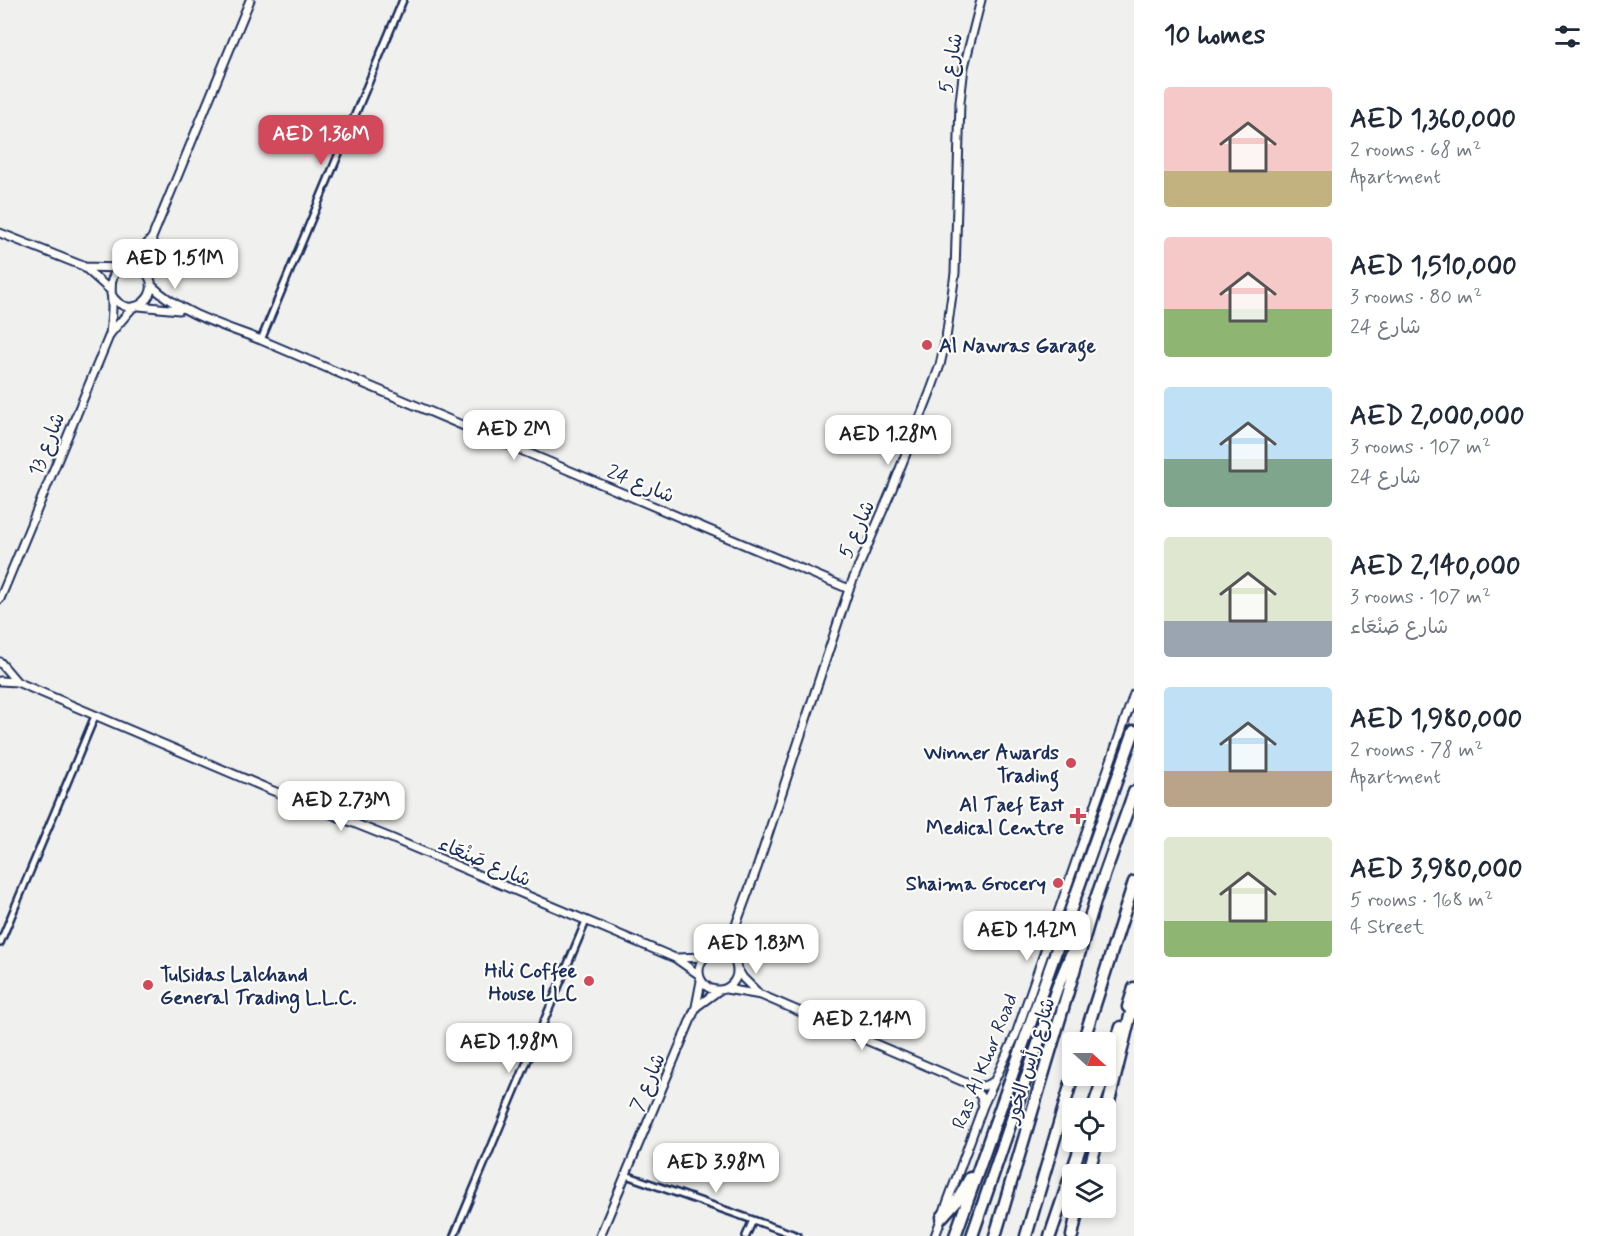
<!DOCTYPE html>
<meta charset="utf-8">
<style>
:root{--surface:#fff;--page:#f6f6f7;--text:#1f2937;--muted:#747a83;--accent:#d1495b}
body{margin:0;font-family:Mynerve,"Playpen Sans Arabic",sans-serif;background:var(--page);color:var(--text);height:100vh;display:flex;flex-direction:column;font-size:22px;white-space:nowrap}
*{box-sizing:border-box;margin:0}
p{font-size:20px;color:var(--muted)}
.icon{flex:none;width:33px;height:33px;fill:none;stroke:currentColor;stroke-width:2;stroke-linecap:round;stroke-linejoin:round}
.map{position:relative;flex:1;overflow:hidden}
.drawer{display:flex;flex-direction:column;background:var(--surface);width:480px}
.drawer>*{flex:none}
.needle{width:39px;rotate:111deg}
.buttons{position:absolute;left:1062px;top:1032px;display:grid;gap:12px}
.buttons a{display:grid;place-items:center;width:54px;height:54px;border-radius:6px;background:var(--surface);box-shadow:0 3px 9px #0003;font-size:30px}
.price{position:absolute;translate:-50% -51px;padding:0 14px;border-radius:12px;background:#fff;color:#222;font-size:20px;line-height:39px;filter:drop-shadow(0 2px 3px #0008)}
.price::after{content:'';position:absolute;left:50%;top:36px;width:18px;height:14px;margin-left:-9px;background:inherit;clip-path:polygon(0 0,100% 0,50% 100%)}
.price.selected{background:var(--accent);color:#fff}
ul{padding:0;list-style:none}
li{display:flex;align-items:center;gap:18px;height:150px;padding:0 30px}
li span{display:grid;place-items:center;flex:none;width:168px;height:120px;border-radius:6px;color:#555}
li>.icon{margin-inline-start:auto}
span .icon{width:72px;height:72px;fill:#fffc;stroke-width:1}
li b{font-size:26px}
h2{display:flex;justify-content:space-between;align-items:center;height:72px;padding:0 30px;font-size:26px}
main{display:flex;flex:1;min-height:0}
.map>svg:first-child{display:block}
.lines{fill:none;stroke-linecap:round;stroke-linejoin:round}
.minor-casing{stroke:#1b2f5e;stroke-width:10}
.tertiary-casing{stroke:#1b2f5e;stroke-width:11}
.motorway-casing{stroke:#1b2f5e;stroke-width:15}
.minor{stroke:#fdfcf7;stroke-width:5}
.tertiary{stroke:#fdfcf7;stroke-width:7}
.motorway{stroke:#fdfcf7;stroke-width:10}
.poi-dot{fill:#d1495b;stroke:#fdfcf7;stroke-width:2}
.labels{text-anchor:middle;stroke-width:4.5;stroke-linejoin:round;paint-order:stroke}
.street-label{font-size:20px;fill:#1b2f5e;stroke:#fdfcf7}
.poi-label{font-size:20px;font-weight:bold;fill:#1b2f5e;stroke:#fdfcf7;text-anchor:end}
</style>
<main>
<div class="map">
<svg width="1134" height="1236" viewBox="0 0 1134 1236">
<rect width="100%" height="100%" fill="#f0f0ee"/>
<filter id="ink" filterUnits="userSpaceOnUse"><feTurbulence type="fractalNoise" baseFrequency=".0167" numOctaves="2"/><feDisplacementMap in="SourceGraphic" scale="12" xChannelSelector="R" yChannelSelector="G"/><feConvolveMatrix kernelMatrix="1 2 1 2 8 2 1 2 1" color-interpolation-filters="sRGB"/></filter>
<g filter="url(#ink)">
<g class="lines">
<defs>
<path id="minor" d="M261 340 403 0
M0 943 95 716
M626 1175 798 1236
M454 1236 586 921
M746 1236 753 1220"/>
<path id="tertiary" d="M0 233 83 266 110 290
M85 267 121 268
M128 267 152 238 250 0
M150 278 152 241
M151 285C181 314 222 325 261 340L849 589
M139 306 179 310
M110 334C111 324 112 315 112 306 112 291 106 271 126 267 133 266 138 267 144 271 167 290 131 327 111 294
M0 599 110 334 133 307
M0 662 17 682
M0 681 17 682 271 790 391 838 675 958 698 974
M699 971a19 19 0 1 1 38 0a19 19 0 1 1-38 0Z
M711 952 721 944 734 927
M677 958 704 957
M735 961V935L737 922 758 865 849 589 892 489 931 390 940 365 946 338 955 273 960 102 964 67 981 0
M737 968 743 978 757 992
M726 989 761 995 971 1085 984 1086 993 1082
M696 1007 718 991
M971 1085 981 1097 983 1106
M600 1236 696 1007 701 981
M935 1236 983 1106 1016 1034 1134 694"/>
<path id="motorway" d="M1128 1007 1134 988
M1083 1042 1134 882
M1106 1072 1121 1027
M1093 1108 1104 1076
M1106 1114 1134 1000
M1088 1174 1097 1142
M942 1217 959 1198 970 1178
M955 1236 1134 731
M972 1236 1057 988 1083 926
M995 1236 1095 901 1134 792
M1026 1236 1073 1076
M1050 1236 1082 1142
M1072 1236 1078 1208"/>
</defs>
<use href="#minor" class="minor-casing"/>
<use href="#tertiary" class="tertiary-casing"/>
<use href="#motorway" class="motorway-casing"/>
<use href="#minor" class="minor"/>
<use href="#tertiary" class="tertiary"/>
<use href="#motorway" class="motorway"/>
</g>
</g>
<g class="poi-dot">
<circle cx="927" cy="345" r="6"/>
<circle cx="1071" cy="763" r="6"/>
<path d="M1075 807h6v6h6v6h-6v6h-6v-6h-6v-6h6z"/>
<circle cx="1058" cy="883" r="6"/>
<circle cx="589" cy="981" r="6"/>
<circle cx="148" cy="985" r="6"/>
</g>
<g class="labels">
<g class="street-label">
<text transform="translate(950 63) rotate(-80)" y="7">شارع 5</text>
<text transform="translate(46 444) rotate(-68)" y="7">شارع 13</text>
<text transform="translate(641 483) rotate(22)" y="7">شارع 24</text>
<text transform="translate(856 529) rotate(-66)" y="7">شارع 5</text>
<text transform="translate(485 861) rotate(23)" y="7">شارع صَنْعَاء</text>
<text transform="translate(1029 1060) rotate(-73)" y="7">شارع رأس الخور</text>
<text transform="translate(984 1061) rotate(-68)" y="7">Ras Al Khor Road</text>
<text transform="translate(647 1082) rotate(-67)" y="7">شارع 7</text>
</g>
<g class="poi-label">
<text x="939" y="352" text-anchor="start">Al Nawras Garage</text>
<text x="1059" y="759">Winner Awards<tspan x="1059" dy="23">Trading</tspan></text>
<text x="1064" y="811">Al Taef East<tspan x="1064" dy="23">Medical Centre</tspan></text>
<text x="1046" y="890">Shaima Grocery</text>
<text x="577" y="977">Hili Coffee<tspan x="577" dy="23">House LLC</tspan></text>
<text x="160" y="981" text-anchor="start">Tulsidas Lalchand<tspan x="160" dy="23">General Trading L.L.C.</tspan></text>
</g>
</g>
</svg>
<div class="buttons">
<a><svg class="needle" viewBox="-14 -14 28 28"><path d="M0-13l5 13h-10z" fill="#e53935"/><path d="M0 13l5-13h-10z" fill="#747a83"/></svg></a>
<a><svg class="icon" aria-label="locate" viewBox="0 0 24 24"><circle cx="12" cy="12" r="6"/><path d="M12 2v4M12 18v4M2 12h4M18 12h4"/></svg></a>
<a><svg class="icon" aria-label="layers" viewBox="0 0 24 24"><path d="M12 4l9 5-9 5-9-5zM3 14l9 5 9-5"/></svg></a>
</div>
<b class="price selected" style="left:321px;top:166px">AED 1.36M</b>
<b class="price" style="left:175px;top:290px">AED 1.51M</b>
<b class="price" style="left:514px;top:461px">AED 2M</b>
<b class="price" style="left:888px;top:466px">AED 1.28M</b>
<b class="price" style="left:341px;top:832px">AED 2.73M</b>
<b class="price" style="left:1027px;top:962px">AED 1.42M</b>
<b class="price" style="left:756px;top:975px">AED 1.83M</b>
<b class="price" style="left:862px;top:1051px">AED 2.14M</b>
<b class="price" style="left:509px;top:1074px">AED 1.98M</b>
<b class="price" style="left:716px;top:1194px">AED 3.98M</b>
</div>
<section class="drawer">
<h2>10 homes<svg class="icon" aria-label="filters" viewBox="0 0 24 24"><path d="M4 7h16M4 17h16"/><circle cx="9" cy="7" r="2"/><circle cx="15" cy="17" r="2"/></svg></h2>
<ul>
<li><span style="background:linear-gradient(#f6c9c9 70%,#c2b280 0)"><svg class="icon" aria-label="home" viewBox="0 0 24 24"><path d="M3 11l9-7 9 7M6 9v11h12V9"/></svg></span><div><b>AED 1,360,000</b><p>2 rooms · 68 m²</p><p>Apartment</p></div></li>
<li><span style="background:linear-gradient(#f6c9c9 60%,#8fb573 0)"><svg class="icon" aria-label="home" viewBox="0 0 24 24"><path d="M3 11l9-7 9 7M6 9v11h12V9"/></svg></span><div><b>AED 1,510,000</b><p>3 rooms · 80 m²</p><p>شارع 24</p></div></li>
<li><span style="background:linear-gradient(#bfe0f5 60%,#7fa58c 0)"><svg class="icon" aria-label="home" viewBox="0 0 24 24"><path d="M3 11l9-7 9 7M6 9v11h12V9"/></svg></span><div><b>AED 2,000,000</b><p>3 rooms · 107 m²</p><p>شارع 24</p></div></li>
<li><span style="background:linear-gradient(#dfe7d0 70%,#9aa5b1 0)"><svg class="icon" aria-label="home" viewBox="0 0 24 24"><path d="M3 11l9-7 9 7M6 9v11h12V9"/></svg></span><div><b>AED 2,140,000</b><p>3 rooms · 107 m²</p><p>شارع صَنْعَاء</p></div></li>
<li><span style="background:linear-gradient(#bfe0f5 70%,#b9a48a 0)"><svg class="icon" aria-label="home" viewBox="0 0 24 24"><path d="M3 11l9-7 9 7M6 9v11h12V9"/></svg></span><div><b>AED 1,980,000</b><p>2 rooms · 78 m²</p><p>Apartment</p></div></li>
<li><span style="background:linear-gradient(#dfe7d0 70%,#8fb573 0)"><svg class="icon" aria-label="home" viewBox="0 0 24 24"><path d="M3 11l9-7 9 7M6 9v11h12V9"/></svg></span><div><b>AED 3,980,000</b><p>5 rooms · 168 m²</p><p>4 Street</p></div></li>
</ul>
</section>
</main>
